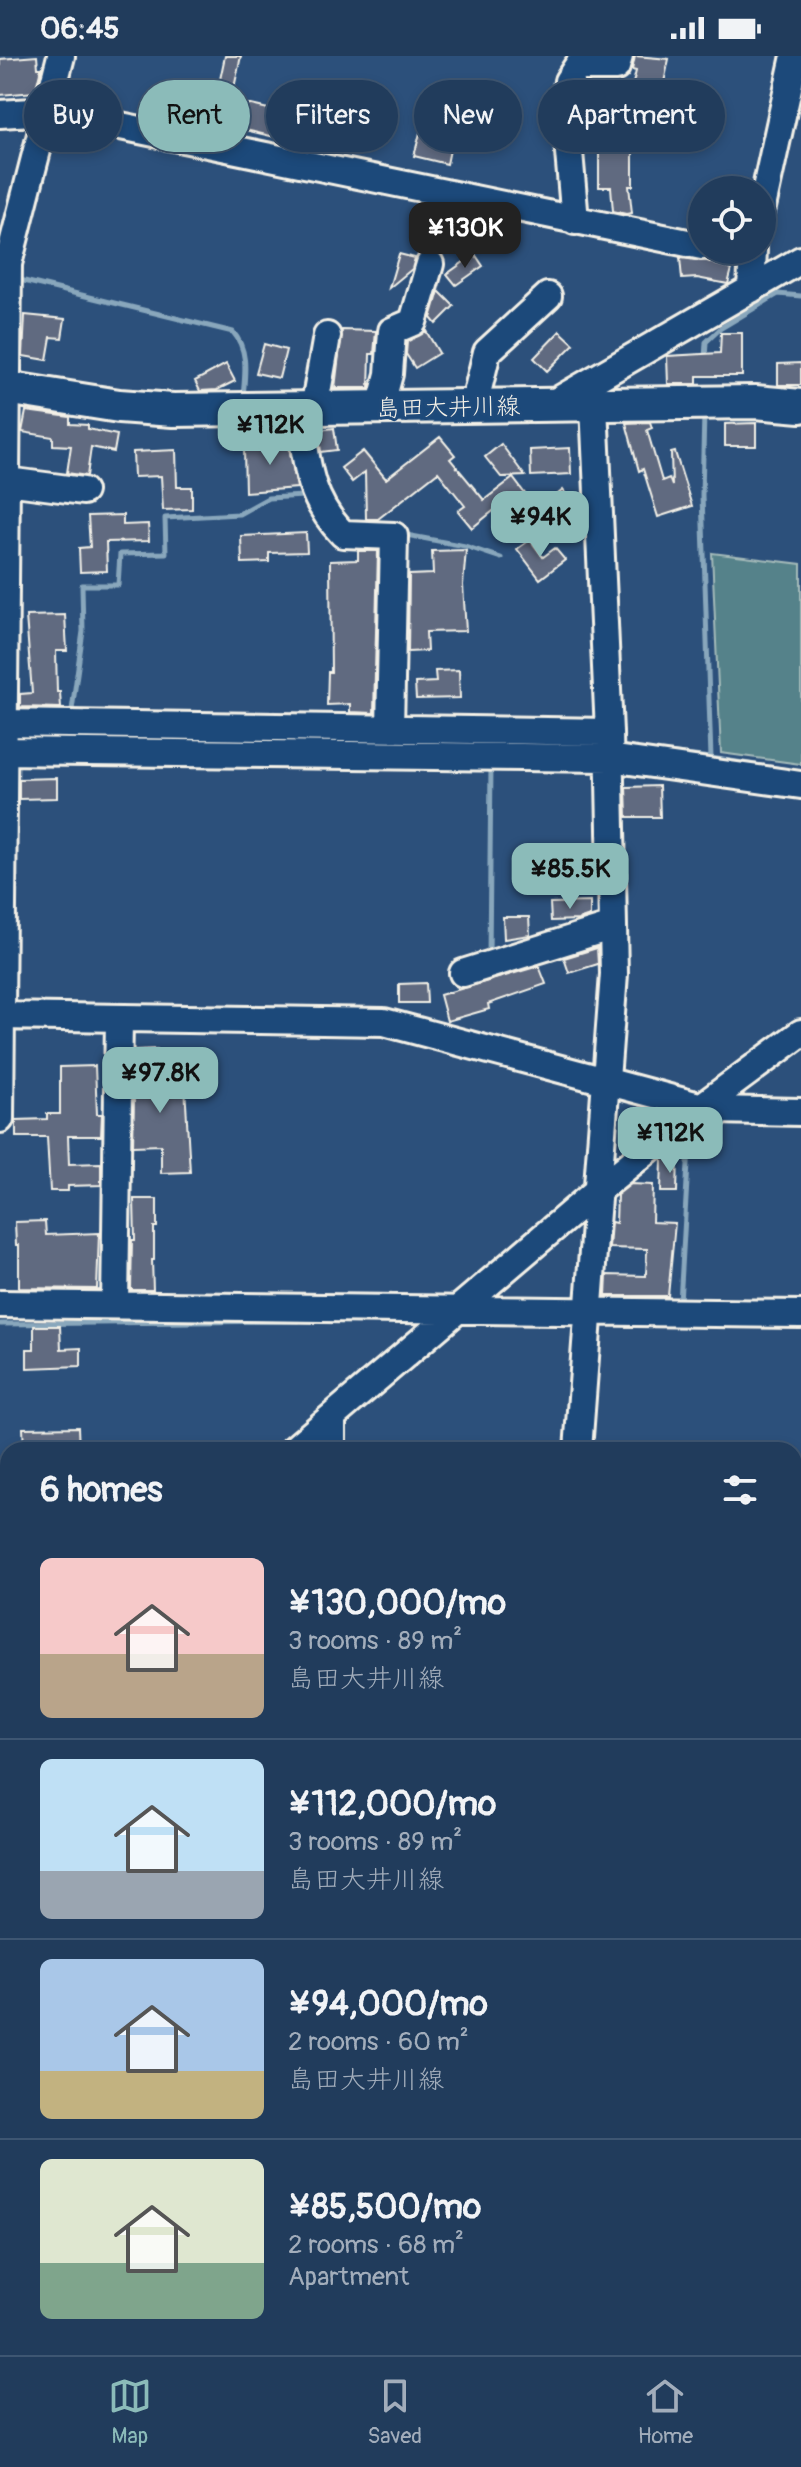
<!DOCTYPE html>
<meta charset="utf-8">
<style>
:root{--surface:#213c5c;--page:#2d4765;--text:#f1f3f6;--muted:#a2adbb;--line:#3e5672;--accent:#8bbbb9}
body{margin:0;font-family:Pangolin,"Klee One",sans-serif;background:var(--page);color:var(--text);height:100vh;display:flex;flex-direction:column;font-size:30px;white-space:nowrap}
*{box-sizing:border-box;margin:0}
p{font-size:26px;color:var(--muted)}
.icon{flex:none;width:44px;height:44px;fill:none;stroke:currentColor;stroke-width:2;stroke-linecap:round;stroke-linejoin:round}
.map{position:relative;flex:1;overflow:hidden}
.drawer{position:absolute;left:0px;top:1386px;width:802px;height:914px;display:flex;flex-direction:column;background:var(--surface);border-radius:24px 24px 0 0;box-shadow:0 4px 12px #0003,0 0 0 2px var(--line)}
.drawer>*{flex:none}
.banner{position:absolute;left:24px;top:24px;width:754px;height:72px;display:flex;gap:16px}
.controls{position:absolute;left:688px;top:120px;display:grid;gap:16px}
.controls a{display:grid;place-items:center;width:88px;height:88px;border-radius:50%;background:var(--surface);box-shadow:0 4px 12px #0003,0 0 0 2px var(--line);font-size:40px}
.price{position:absolute;translate:-50% -68px;padding:0 18px;border-radius:16px;background:var(--accent);color:#111;font-size:26px;line-height:52px;filter:drop-shadow(0 2px 4px #0008)}
.price::after{content:'';position:absolute;left:50%;top:48px;width:24px;height:18px;margin-left:-12px;background:inherit;clip-path:polygon(0 0,100% 0,50% 100%)}
.price.current{background:#222;color:#fff}
ul{padding:0;list-style:none}
li{display:flex;align-items:center;gap:24px;height:200px;padding:0 40px}
li+li{border-top:2px solid var(--line)}
li span{display:grid;place-items:center;flex:none;width:224px;height:160px;border-radius:12px;color:#555}
li>.icon{margin-inline-start:auto}
span .icon{width:96px;height:96px;fill:#fffc;stroke-width:1}
li b{font-size:34px}
h2{display:flex;justify-content:space-between;align-items:center;height:96px;padding:0 40px;font-size:34px}
.pill{padding:0 28px;border-radius:36px;background:var(--surface);box-shadow:0 4px 12px #0003,0 0 0 2px var(--line);font-size:28px;line-height:72px}
.pill.current{background:var(--accent);color:#111}
.status{display:flex;justify-content:space-between;align-items:center;height:56px;padding:0 40px;background:var(--surface);direction:ltr}
.status svg{height:22px;fill:currentColor}
.tabs{display:flex;justify-content:space-around;align-items:center;height:112px;border-top:2px solid var(--line);background:var(--surface);font-size:22px;color:var(--muted)}
.tabs a{display:grid;justify-items:center;gap:4px}
.tabs .current{color:var(--accent)}
.map>svg:first-child{display:block}
.green{fill:#55828a;stroke:#a4bab9;stroke-width:2}
.lines{fill:none;stroke-linecap:round;stroke-linejoin:round}
.stream{stroke:#89a7bc;stroke-width:5}
.building{fill:#606a80;stroke:#f4f1e8;stroke-width:2}
.minor-casing{stroke:#f4f1e8;stroke-width:32}
.major-casing{stroke:#f4f1e8;stroke-width:38}
.minor{stroke:#1f4a7a;stroke-width:26}
.major{stroke:#1f4a7a;stroke-width:32}
.labels{text-anchor:middle;stroke-width:6;stroke-linejoin:round;paint-order:stroke}
.street-label{font-size:24px;fill:#f4f1e8;stroke:#1f4a7a}
</style>
<div class="status"><b>06:45</b><svg viewBox="0 0 49 12"><path d="M0 12V9h3v3zM5 12V6h3v6zM10 12V3h3v9zM15 12V0h3v12zM26 1h20v11H26zM47 4h2v5h-2z"/></svg></div>
<div class="map">
<svg width="801" height="2299" viewBox="0 0 801 2299">
<rect width="100%" height="100%" fill="#2c507b"/>
<filter id="ink" filterUnits="userSpaceOnUse"><feTurbulence type="fractalNoise" baseFrequency=".0125" numOctaves="2"/><feDisplacementMap in="SourceGraphic" scale="16" xChannelSelector="R" yChannelSelector="G"/><feConvolveMatrix kernelMatrix="1 2 1 2 8 2 1 2 1" color-interpolation-filters="sRGB"/></filter>
<g filter="url(#ink)">
<path class="green" d="M712 497 801 508V708L721 697Z"/>
<g class="lines">
<path class="stream" d="M16 223 233 276C249 294 245 318 243 341
M705 303 706 286 721 272 778 238 801 240
M401 478 465 490 501 502
M71 661 83 575 82 529H118L120 498 166 497 165 462 239 458 268 442 304 440 307 442
M12 682 530 688
M668 697 711 702 702 439 704 357
M711 702 801 716
M489 901 491 710
M680 1247 690 1073
M0 1268 299 1265
M274 1394 286 1384
M2 1750V1710L8 1706
M1 1862 2 1764
M794 2251 801 2255
M794 2258 801 2261
M518 2296 577 2292
M481 2299 500 2298"/>
</g>
<path class="building" d="M37 0 38 12H41L35 36 0 39V3Z
M225 0H241L230 50 215 47Z
M635 0 669 3 662 36 667 38 659 73 625 65 626 60 582 50 586 35 629 44 636 15 632 14Z
M247 48 281 56 275 81 241 73Z
M420 77 452 84 447 108 414 100Z
M633 90V130H629L632 157 626 158 613 155 611 131H599V91Z
M458 156 468 175 455 182 453 180 436 193 428 192 415 174 429 163 434 169Z
M399 198 415 202 412 213 389 232Z
M475 198 483 210 456 229 447 218Z
M680 202 707 205 732 213 728 228 697 222 682 223Z
M439 235 454 250 436 268 431 262Z
M25 259 65 263 62 282 51 281 47 304 23 300Z
M342 274 376 275 374 298H370L369 332H335Z
M426 275 439 297 415 312 406 298 407 286Z
M560 275 574 288 547 315 534 302Z
M721 277H742V320H697V328H668L667 300 720 297Z
M264 288 286 294 279 322 256 317Z
M801 307V329H778V308Z
M226 308 235 325 217 334 200 335 195 325Z
M26 355 70 361V368L88 369V373L117 379 114 396 91 391 87 420 67 417 71 390 53 389V381L22 376Z
M650 366 652 372 647 374 662 425 669 422 672 430 671 397 675 396 692 450 658 461 643 413 639 415 626 367Z
M756 367V390H725V368Z
M334 372 337 394 321 396 318 374Z
M275 374H286L297 432 245 436 244 394 275 393Z
M440 381 455 399 450 403 484 444 513 422 532 447 508 466 497 452 472 472 458 455 465 450 438 416 378 463H366L365 416 352 426 341 412 363 395 386 423Z
M501 388 525 420 501 421 485 401Z
M570 392 571 418 531 420 530 394Z
M176 394 177 431H192V453L163 454 161 420 134 421 133 396Z
M563 434 577 452 560 464 547 447Z
M123 459V469L148 468 149 485 106 486 107 515 80 516 79 492 90 491 88 460Z
M306 477 307 496 269 497V506L242 507 241 480Z
M530 484 543 501 555 492 565 504 540 523 517 493Z
M466 494 463 529 466 575 426 576 427 595 408 596 409 519 433 518 432 495Z
M358 495H378L374 657 350 656V648L327 649 328 616H331L330 505 358 504Z
M65 559 67 595H56L57 636H60L61 652 20 651V638L32 637 26 560Z
M459 614 460 642 416 643 415 627 436 626 435 615Z
M57 722V742L19 743V723Z
M659 730 660 761H627L626 731Z
M590 846V860L578 864 551 865 550 847Z
M503 861H529L530 879 504 883Z
M597 892 598 908 569 917 564 902Z
M539 910 546 928 488 948 489 953 447 965 440 939Z
M426 927 427 947H399V928Z
M157 993 158 1030H185L190 1116 161 1117V1089L133 1090 135 994Z
M95 1010 97 1058H102L101 1080H68L69 1108 101 1107V1129L68 1130V1135H50L47 1081H16V1064L47 1063V1058H60V1011Z
M665 1101H678L677 1136H661L662 1103Z
M631 1128 653 1129 652 1166 675 1167 668 1240H606L607 1219 646 1220 647 1193 609 1192 611 1166 616 1167 617 1139Z
M134 1143H157V1171H154V1204H152L153 1234H131L132 1184H135Z
M45 1165 46 1179 99 1177 97 1233 19 1232V1189H16L15 1166Z
M34 1270H60L61 1293 81 1292V1310L27 1312V1293H34Z
M78 1371 79 1394H24L23 1372Z"/>
<g class="lines">
<defs>
<path id="minor" d="M0 58 48 55 702 190
M762 151 795 0
M575 165 565 50 568 25 577 11H616L619 0
M720 194 751 200
M751 233 753 194
M550 349 801 204
M474 350 487 296 548 240
M380 352 389 318 392 275 413 266 430 208
M314 353 327 280
M299 354C306 402 307 442 343 478L394 480 390 672
M7 425 83 435
M3 667 609 676
M0 695 609 702 801 729
M463 917 613 870
M0 960 384 966 714 1054 801 1056
M0 1063 8 208 61 0
M0 1248 801 1258
M115 1249 119 962
M293 1394 597 1135 701 1051 801 977
M332 1394V1362
M578 1394 614 918 609 676 594 349
M0 1456H8
M0 1511H8
M794 1522H801
M0 1647 8 1640
M0 1757H8
M794 1769 801 1770
M0 1872H8
M0 2043 8 2044
M794 2054H801
M508 2299 509 2292"/>
<path id="major" d="M0 331 119 350 173 354 755 346 801 350"/>
</defs>
<use href="#minor" class="minor-casing"/>
<use href="#major" class="major-casing"/>
<use href="#minor" class="minor"/>
<use href="#major" class="major"/>
</g>
</g>
<g class="labels">
<g class="street-label">
<text transform="translate(448 351) rotate(-1)" y="8">島田大井川線</text>
</g>
</g>
</svg>
<div class="controls">
<a><svg class="icon" aria-label="locate" viewBox="0 0 24 24"><circle cx="12" cy="12" r="6"/><path d="M12 2v4M12 18v4M2 12h4M18 12h4"/></svg></a>
</div>
<b class="price current" style="left:465px;top:214px">¥130K</b>
<b class="price" style="left:270px;top:411px">¥112K</b>
<b class="price" style="left:540px;top:503px">¥94K</b>
<b class="price" style="left:570px;top:855px">¥85.5K</b>
<b class="price" style="left:160px;top:1059px">¥97.8K</b>
<b class="price" style="left:670px;top:1119px">¥112K</b>
<div class="banner">
<a class="pill">Buy</a>
<a class="pill current">Rent</a>
<a class="pill">Filters</a>
<a class="pill">New</a>
<a class="pill">Apartment</a>
</div>
<section class="drawer">
<h2>6 homes<svg class="icon" aria-label="filters" viewBox="0 0 24 24"><path d="M4 7h16M4 17h16"/><circle cx="9" cy="7" r="2"/><circle cx="15" cy="17" r="2"/></svg></h2>
<ul>
<li><span style="background:linear-gradient(#f6c9c9 60%,#b9a48a 0)"><svg class="icon" aria-label="home" viewBox="0 0 24 24"><path d="M3 11l9-7 9 7M6 9v11h12V9"/></svg></span><div><b>¥130,000/mo</b><p>3 rooms · 89 m²</p><p>島田大井川線</p></div></li>
<li><span style="background:linear-gradient(#bfe0f5 70%,#9aa5b1 0)"><svg class="icon" aria-label="home" viewBox="0 0 24 24"><path d="M3 11l9-7 9 7M6 9v11h12V9"/></svg></span><div><b>¥112,000/mo</b><p>3 rooms · 89 m²</p><p>島田大井川線</p></div></li>
<li><span style="background:linear-gradient(#a9c7e8 70%,#c2b280 0)"><svg class="icon" aria-label="home" viewBox="0 0 24 24"><path d="M3 11l9-7 9 7M6 9v11h12V9"/></svg></span><div><b>¥94,000/mo</b><p>2 rooms · 60 m²</p><p>島田大井川線</p></div></li>
<li><span style="background:linear-gradient(#dfe7d0 65%,#7fa58c 0)"><svg class="icon" aria-label="home" viewBox="0 0 24 24"><path d="M3 11l9-7 9 7M6 9v11h12V9"/></svg></span><div><b>¥85,500/mo</b><p>2 rooms · 68 m²</p><p>Apartment</p></div></li>
</ul>
</section>
</div>
<nav class="tabs">
<a class="current"><svg class="icon" aria-label="map" viewBox="0 0 24 24"><path d="M3 6l6-2 6 2 6-2v14l-6 2-6-2-6 2zM9 4v14M15 6v14"/></svg>Map</a>
<a><svg class="icon" aria-label="saved" viewBox="0 0 24 24"><path d="M7 4h10v16l-5-4-5 4z"/></svg>Saved</a>
<a><svg class="icon" aria-label="home" viewBox="0 0 24 24"><path d="M3 11l9-7 9 7M6 9v11h12V9"/></svg>Home</a>
</nav>
